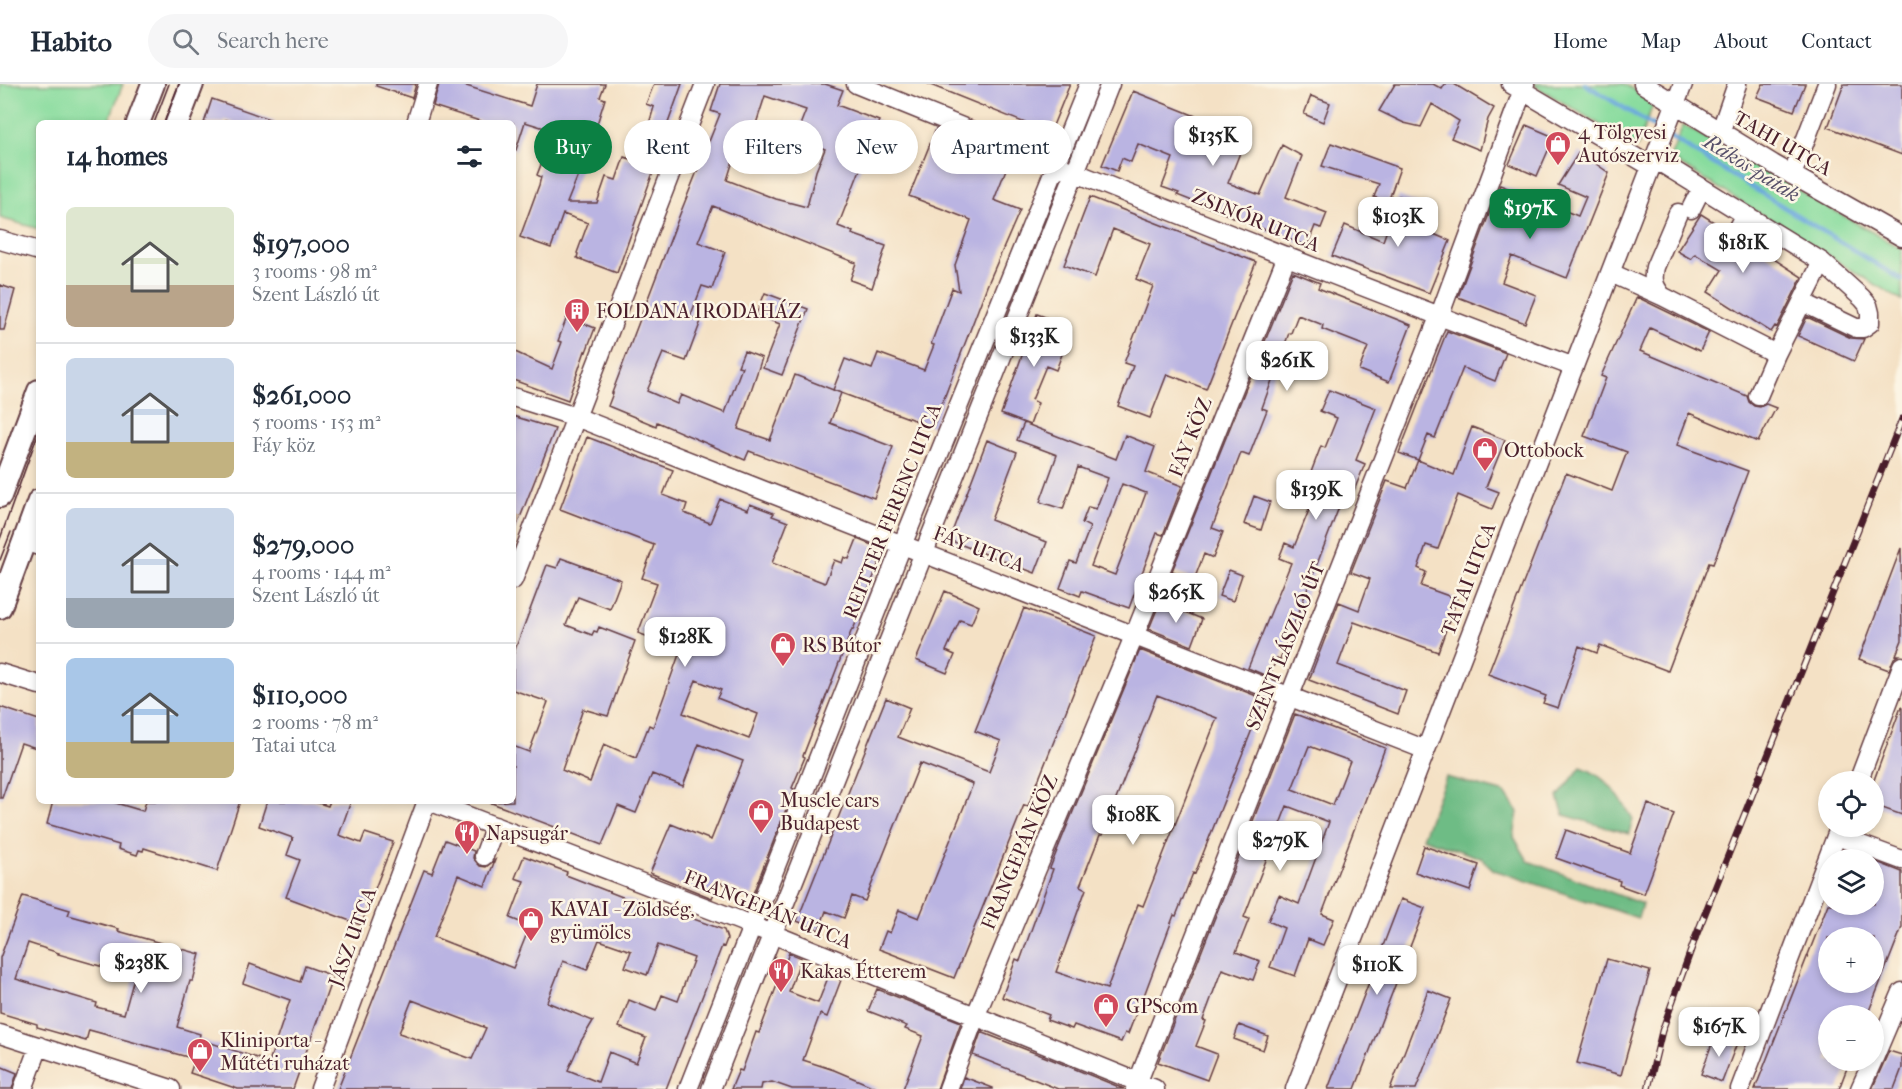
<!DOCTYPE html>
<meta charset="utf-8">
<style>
:root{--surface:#fff;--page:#f6f6f7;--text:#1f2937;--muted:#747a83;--line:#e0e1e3;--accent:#0b8043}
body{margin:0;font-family:"IM FELL French Canon",serif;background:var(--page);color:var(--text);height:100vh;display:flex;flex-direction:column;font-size:22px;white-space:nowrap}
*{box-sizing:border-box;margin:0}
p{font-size:20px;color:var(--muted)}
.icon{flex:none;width:33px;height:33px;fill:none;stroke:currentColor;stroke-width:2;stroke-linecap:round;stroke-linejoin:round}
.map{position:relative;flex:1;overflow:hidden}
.panel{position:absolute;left:36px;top:36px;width:480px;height:684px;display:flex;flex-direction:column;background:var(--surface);border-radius:9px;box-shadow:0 3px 9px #0003}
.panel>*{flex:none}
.top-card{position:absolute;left:534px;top:36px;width:570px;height:54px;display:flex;gap:12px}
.tools{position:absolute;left:1818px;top:687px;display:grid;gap:12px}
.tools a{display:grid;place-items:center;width:66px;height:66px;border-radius:50%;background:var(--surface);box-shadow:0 3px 9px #0003;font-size:30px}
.price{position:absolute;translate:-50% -51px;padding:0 14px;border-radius:12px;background:#fff;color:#222;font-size:20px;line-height:39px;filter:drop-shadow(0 2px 3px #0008)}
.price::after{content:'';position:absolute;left:50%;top:36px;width:18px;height:14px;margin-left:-9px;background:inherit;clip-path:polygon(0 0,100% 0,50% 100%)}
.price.selected{background:var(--accent);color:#fff}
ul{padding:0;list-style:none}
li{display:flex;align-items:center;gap:18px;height:150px;padding:0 30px}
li+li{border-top:2px solid var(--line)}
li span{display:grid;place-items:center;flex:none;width:168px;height:120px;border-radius:9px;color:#555}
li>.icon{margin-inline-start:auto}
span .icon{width:72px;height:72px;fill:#fffc;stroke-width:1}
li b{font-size:26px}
h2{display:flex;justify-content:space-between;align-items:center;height:72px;padding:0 30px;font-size:26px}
.pill{padding:0 21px;border-radius:27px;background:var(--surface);box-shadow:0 3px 9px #0003;font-size:21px;line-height:54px}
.pill.selected{background:var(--accent);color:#fff}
header{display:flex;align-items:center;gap:36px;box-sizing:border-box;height:84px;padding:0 30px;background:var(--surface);border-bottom:2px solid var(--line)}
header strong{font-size:28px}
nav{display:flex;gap:33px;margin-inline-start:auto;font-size:21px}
.search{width:420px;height:54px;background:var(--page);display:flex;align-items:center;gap:15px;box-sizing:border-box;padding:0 21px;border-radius:33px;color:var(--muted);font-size:22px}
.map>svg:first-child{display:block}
.green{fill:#88dc9e;stroke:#697e64;stroke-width:1.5}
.forest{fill:#6ebc85;stroke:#5c6e58;stroke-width:1.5}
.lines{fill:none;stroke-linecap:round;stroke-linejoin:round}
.stream{stroke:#6ca9dd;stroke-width:4.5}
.building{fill:#bab4e2;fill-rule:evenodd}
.minor-tunnel{stroke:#d2baa6;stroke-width:18;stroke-dasharray:18 9;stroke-linecap:butt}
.minor-casing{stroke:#643c42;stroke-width:21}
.major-casing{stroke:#643c42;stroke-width:26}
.minor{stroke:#fff;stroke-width:18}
.major{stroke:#fff;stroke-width:22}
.tram{stroke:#4a1f2b;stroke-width:1.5}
.rail-casing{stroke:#4a1f2b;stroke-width:7}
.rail{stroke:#fcf5e5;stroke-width:4.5;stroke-dasharray:14;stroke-linecap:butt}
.labels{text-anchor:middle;stroke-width:5;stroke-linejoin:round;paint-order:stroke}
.poi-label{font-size:20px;fill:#4a1f2b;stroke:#fcf5e5;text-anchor:start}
.street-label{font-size:20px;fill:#4a1f2b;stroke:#fcf5e5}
.water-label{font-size:21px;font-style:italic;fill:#564f69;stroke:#fcf5e5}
</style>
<header>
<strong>Habito</strong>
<div class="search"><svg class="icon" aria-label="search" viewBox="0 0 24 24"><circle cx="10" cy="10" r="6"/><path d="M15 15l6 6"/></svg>Search here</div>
<nav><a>Home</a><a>Map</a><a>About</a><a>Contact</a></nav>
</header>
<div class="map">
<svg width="1902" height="1005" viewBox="0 0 1902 1005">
<rect width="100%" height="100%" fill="#fcf5e5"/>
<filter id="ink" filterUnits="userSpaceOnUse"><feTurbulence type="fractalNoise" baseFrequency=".0167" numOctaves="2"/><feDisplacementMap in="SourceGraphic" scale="12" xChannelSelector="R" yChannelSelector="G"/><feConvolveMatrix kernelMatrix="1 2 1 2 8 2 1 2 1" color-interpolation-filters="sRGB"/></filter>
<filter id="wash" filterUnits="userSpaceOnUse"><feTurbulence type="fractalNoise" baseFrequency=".008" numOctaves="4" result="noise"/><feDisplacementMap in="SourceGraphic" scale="24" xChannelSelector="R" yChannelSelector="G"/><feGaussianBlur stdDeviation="1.35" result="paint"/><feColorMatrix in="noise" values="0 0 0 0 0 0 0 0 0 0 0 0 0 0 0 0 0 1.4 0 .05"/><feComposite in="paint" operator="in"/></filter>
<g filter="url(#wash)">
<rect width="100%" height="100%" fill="#f4e1c5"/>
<path class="green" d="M0 0H123L108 39H39V145L0 134Z
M1532 0H1624L1654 18 1637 63Z
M1683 41 1902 165V217L1670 74Z"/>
<path class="forest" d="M1581 683C1607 692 1619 712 1633 735L1629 750 1564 731 1558 713Z
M1446 693 1505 709 1518 728 1514 753 1528 777 1642 820 1638 834 1494 786 1481 774 1422 754Z"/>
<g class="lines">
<path class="stream" d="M1585 0 1660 46
M1667 51 1902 196"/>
</g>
<g id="blocks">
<path class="building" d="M376 0H416L412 14 376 2Z
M439 0H460L530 22 537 0H605L600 13 605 15 591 59 567 119H597L606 93 616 96 624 73 634 76 643 49 646 50 654 23 646 20 654 0H682L667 42 669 43 655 83 617 189 577 174 578 170 577 169 588 139 563 130 551 164 520 153 539 101 541 93 537 91 554 47 525 38 516 66H513V39H486L433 22Z
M720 0H825L843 6 837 21 879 37 838 142 853 148 852 150 886 162 872 204 850 196 856 179 713 122 698 158 725 168 712 205 702 202 690 233 701 237 686 277 663 269 647 307 677 320 681 311 725 329 742 283 738 282 744 267 762 274 738 345 770 356 795 291 841 309 830 339 893 363 874 414 749 367 745 376 657 338 656 342 608 322 613 309H612L680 130 720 30 711 27ZM765 12 806 26 795 54 825 65 816 87 807 123 776 115 727 96 745 39 755 43Z
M928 0H1070L1050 49Z
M1395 0H1433L1442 5 1445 0H1454L1494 24 1488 35 1480 66 1451 54 1459 37 1432 20 1421 43 1404 39 1379 27Z
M1763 0H1805L1794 27 1757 13Z
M1844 0H1902V71L1828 43Z
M1133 7 1223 43 1225 39 1247 51 1228 99 1260 111 1282 61 1302 72 1286 113 1327 129 1321 144 1315 142 1307 162 1177 111 1179 109 1162 103 1173 74 1138 60 1131 78 1122 74 1117 87 1102 81Z
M1311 12 1330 19 1323 38 1304 30Z
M212 15 275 37V39H234L225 36 224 39H204Z
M1526 41 1554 53 1537 92 1509 80Z
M936 45 1010 75 994 116 1020 126 987 202 933 343 833 306 845 275 872 285 878 269 924 286 934 261 931 260 952 204 959 207 955 181 971 136 909 112Z
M1331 59 1400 84 1388 118 1374 113 1379 100 1322 82Z
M1579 68 1609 89 1567 194 1512 172 1502 198 1536 211 1525 239 1458 213 1500 101 1578 132 1586 113 1558 101Z
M1399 112 1430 125 1422 145 1450 157 1429 209 1332 172 1345 141 1383 157Z
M1090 113 1256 178 1206 305 1167 290 1150 334 1118 322 1133 282 1124 279 1153 202 1136 195 1150 160 1113 145 1095 193 1064 181Z
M1701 130 1725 145 1723 152 1728 161 1735 162 1744 156 1802 193 1777 243 1775 242 1771 248 1708 208 1722 186 1695 170 1691 175 1677 167Z
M1293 188 1320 199 1318 204 1411 241 1389 298 1359 286 1368 263 1322 245 1323 241 1298 231 1291 249H1289L1262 324 1267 326 1249 372 1241 369 1212 444 1223 448 1213 474 1204 470 1194 496 1172 487Z
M0 201 15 206 4 246H0Z
M765 209 808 225 782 291 763 284 780 240 756 231Z
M1637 213 1709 248 1700 267 1650 244 1640 267 1747 312 1749 318 1754 322 1760 323 1766 320 1776 324 1758 358 1689 329 1677 361 1748 387 1713 480 1709 479 1668 587 1600 561 1597 569 1579 562 1558 624 1543 619 1546 612 1488 590 1566 389 1612 407 1627 368 1584 352 1606 294 1601 292Z
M1037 230 1062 239 1059 248 1069 252 1056 286 1046 282 1032 316 1038 319 1030 341 1001 330Z
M567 233 595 244 586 268 585 267 568 316 513 296V267L552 285 562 258 558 257Z
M1807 233 1851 254 1864 255 1854 277 1798 252Z
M1447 247 1506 269 1495 297 1463 284 1435 354 1428 351 1418 376 1399 369Z
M1329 306 1376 324 1356 376 1365 380 1348 421 1341 418 1280 576 1277 574 1269 593 1248 584 1291 479 1279 474 1285 459 1294 463 1311 421 1305 418 1310 406 1305 404 1321 362 1325 364 1337 334 1320 327Z
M513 332 555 345 514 449H513Z
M1024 339 1116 375 1125 351 1155 363 1146 388 1182 402 1163 451 1157 449 1129 524 1082 507 1080 512 1060 504 1070 477 1076 479 1090 443 1082 439 1088 423 1096 425 1108 394 1078 383 1063 425 1040 418 1057 371 1017 356ZM1122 400 1146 409 1115 491 1091 482Z
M1472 343 1505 356 1486 403 1499 408 1492 425 1458 411 1438 465 1426 461 1418 484 1426 488 1421 502 1457 515 1438 568 1354 538 1338 581 1406 607 1398 630 1309 596 1339 518 1359 526 1370 495 1351 488 1387 397 1407 404 1418 376 1454 391Z
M587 353 673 386 663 411 687 420 684 429 710 439 720 415 748 426 750 420 774 429 772 432 788 438 772 479 825 499 834 476 842 479 844 473 849 475 857 455 884 466 853 546 852 545 803 672 805 673 792 704 794 705 752 812 719 798 712 814 650 789 671 740 711 756 743 677 699 660 683 702 652 690 636 729 618 722 602 761 489 718 513 717V662L529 668 548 618 513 606V571L547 481 557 484 561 474 621 496 610 525 578 513 566 541 592 551 594 547 597 548 599 543 635 557 608 632 583 625 562 686 590 698 604 660 636 674 649 641 653 643 681 565 638 549 657 499 642 494 654 461 560 425ZM696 596 721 606 717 614 758 630 749 655 683 629Z
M987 356 1017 368 991 436 1047 458 1035 489 949 456Z
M1254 412 1270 418 1261 446 1244 440Z
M1901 464 1902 556 1896 571H1899L1894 574 1889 586 1859 575Z
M1229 486 1242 491 1233 517 1219 512Z
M945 507 979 522 971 540 960 536 946 567 955 571 947 589 916 576Z
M1160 518 1202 535 1192 562 1149 545Z
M1024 524 1096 552 1028 722 1024 721 954 894 879 865 886 847 890 849 899 826 919 834 973 700 920 679 865 817 852 812 844 834 826 827 819 846 797 837 886 614 910 624 898 653 989 688 1001 657 975 647Z
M1140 566 1264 615 1195 790 1193 789 1176 832 1174 831 1142 917 1141 916 1128 950 1125 949 1121 958 1074 941 1072 945 1047 936 1049 931 1002 913 1016 875 1020 877 1053 785 1050 784 1065 747ZM1157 611 1217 634 1143 822 1138 820 1107 905 1056 888 1086 805 1080 802 1100 751H1102Z
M0 623 39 636V665L21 659 2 714H0Z
M1901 623 1902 624V731L1874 721V696Z
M1295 630 1385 664 1322 830 1334 835 1323 861 1308 855 1295 892 1270 883 1284 844 1268 837 1279 811 1299 820 1329 738 1287 722 1244 833 1249 835 1236 868 1260 877 1253 896 1222 885 1203 936 1206 937 1196 962 1217 970 1207 996 1158 978ZM1309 662 1350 677 1333 721 1292 705Z
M53 717H109L143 727 146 717H240L217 787 144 764 143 767 139 766 137 771 118 765 119 761 47 740Z
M267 717H312L328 722 330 717H351L339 751 361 759 365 749 393 758 361 841 286 813 300 776 287 771 293 754 259 742Z
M1648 720 1674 730 1644 810 1619 801 1620 797 1556 774 1566 746 1630 769Z
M445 756 474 767 473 774 480 782 486 783 495 776 485 802 458 791 434 853 513 884 530 842 510 834 524 797 515 794 524 772 567 788 566 791 671 832 672 827 724 846 727 855 724 863 722 862 666 1005H338L424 786 432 789ZM599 856 631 867 625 883 647 891 658 861 694 874 678 917 662 911 656 927 629 916 619 943 646 954 636 979 609 968 598 998 568 986 581 957 593 937 547 918 563 877 587 886ZM412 916 486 944 472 975 399 949Z
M1424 762 1479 781 1470 807 1415 788Z
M1874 777 1902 788V843L1867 932H1828V976H1850L1839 1005H1755L1828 820H1874ZM1828 854H1874V898H1828Z
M23 812 70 826 68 831 119 845 118 847 200 870 193 897H190L177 943 200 950 199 955 269 978 290 916 243 899 250 880 300 898 305 882 333 892 293 1005H238L190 989 195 975 89 946 86 957 37 943V940L0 929V874ZM28 859 59 869 58 870 107 884 111 873 138 880 124 930 96 923 97 919 16 895Z
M1401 815 1425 824 1355 1005H1328Z
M789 869 801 874 789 908 818 919 829 891 841 896 827 933 820 930 803 976 834 986 879 1005H792L772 998 762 1000 761 1005H731L739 986 742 987 756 948 759 949Z
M1607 875 1650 887 1621 991 1577 979Z
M877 905 961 938 937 1005H903L923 952 905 945 907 942 868 927Z
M1428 906 1451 915 1416 1005H1390Z
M1239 941 1268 952 1263 966 1234 955Z
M981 948 1053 976 1124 1005H1058L973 971Z
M1715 951 1737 959 1722 998 1701 990Z
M1889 967 1902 971V984L1894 1005H1872Z
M0 982 17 989 12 1005H0Z
M964 993 993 1004V1005H960Z"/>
</g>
</g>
<g filter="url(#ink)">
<use href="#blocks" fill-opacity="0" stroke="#643c42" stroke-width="1.5"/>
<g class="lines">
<path class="minor-tunnel" d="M513 438 518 440"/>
<defs>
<path id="minor" d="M856 0C1094 97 1333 193 1574 283
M1511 0 1652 83
M1643 0 1773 80 1902 153
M416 39 428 0
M1720 49 1737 0
M1655 75 1822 178 1862 214 1868 221 1870 229V239L1863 244H1856L1802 218
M1792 91 1827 0
M1691 125 1701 105
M1734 151 1744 132
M0 156 39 167
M1611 189 1662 212 1776 270
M1662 212C1654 202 1652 196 1655 183L1678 129
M1758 312 1776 270 1822 178
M513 313 576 333 1426 666
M24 457 39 462
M513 496 705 0
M0 589 39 601
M1858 698 1902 582
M429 717 738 836 1155 1005
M1837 752 1902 776
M484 772 495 742
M0 950 171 1005
M1874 974 1902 908
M23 1005 39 962
M320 1005 427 717
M688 1005 903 459 1089 0
M711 1005 1110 0
M948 1005 975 933 1135 550 1287 172
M1135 1005 1439 233 1525 0
M1295 1005 1683 0
M1740 1005 1840 742
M1860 1005 1873 976"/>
<path id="major" d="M138 39 153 0
M177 39 192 0
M0 412 39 307
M0 523 39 417"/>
</defs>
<use href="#minor" class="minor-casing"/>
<use href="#major" class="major-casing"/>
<use href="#minor" class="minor"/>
<use href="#major" class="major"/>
<path class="tram" d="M154 39 169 0
M164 39 179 0
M0 455 39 347
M0 476 11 448"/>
<defs>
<path id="rail" d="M1648 1005 1662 947 1696 852 1902 335"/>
</defs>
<use href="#rail" class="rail-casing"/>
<use href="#rail" class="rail"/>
</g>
</g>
<defs>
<symbol id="shop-pin" viewBox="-11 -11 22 30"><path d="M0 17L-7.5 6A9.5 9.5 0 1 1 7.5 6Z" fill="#d1495b" stroke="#fcf5e5"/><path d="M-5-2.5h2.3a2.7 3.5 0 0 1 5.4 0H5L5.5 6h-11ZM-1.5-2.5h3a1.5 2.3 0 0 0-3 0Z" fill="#fff"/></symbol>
<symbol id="building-pin" viewBox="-11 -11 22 30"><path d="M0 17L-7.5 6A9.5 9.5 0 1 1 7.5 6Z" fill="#d1495b" stroke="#fcf5e5"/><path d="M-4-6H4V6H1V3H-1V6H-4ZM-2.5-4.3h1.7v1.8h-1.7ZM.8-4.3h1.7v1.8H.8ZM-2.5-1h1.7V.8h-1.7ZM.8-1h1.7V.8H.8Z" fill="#fff"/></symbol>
<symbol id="restaurant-pin" viewBox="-11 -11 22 30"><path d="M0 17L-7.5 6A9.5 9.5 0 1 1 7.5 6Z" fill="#d1495b" stroke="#fcf5e5"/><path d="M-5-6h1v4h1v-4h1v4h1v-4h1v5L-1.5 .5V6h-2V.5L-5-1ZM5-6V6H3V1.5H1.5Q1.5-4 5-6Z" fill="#fff"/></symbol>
</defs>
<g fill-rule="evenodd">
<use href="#shop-pin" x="1543" y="45" width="30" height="40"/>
<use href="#building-pin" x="562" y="212" width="30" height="40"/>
<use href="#shop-pin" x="1470" y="351" width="30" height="40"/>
<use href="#shop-pin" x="768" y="546" width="30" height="40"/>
<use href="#shop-pin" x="746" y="713" width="30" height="40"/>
<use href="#restaurant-pin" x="452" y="734" width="30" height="40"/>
<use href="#shop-pin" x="516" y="821" width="30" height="40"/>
<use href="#restaurant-pin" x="766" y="872" width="30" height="40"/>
<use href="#shop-pin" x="1091" y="907" width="30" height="40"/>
<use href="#shop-pin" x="185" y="952" width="30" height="40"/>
</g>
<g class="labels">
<g class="poi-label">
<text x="1578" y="55">4 Tölgyesi<tspan x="1578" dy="23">Autószerviz</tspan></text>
<text x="596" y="234">FOLDANA IRODAHÁZ</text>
<text x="1504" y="373">Ottobock</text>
<text x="802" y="568">RS Bútor</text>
<text x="780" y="723">Muscle cars<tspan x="780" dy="23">Budapest</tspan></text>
<text x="486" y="756">Napsugár</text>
<text x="550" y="832">KAVAI - Zöldség,<tspan x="550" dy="23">gyümölcs</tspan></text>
<text x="800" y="894">Kakas Étterem</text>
<text x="1126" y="929">GPScom</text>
<text x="220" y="963">Kliniporta -<tspan x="220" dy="23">Műtéti ruházat</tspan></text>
</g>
<g class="street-label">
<text transform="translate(1783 59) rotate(30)" y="7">TAHI UTCA</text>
<text transform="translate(1256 136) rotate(22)" y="7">ZSINÓR UTCA</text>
<text transform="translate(1190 353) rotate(-68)" y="7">FÁY KÖZ</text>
<text transform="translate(892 427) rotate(-68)" y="7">REITTER FERENC UTCA</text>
<text transform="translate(979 465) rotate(21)" y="7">FÁY UTCA</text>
<text transform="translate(1468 495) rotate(-69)" y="7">TATAI UTCA</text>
<text transform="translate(1285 562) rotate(-68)" y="7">SZENT LÁSZLÓ ÚT</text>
<text transform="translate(1019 768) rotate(-67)" y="7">FRANGEPÁN KÖZ</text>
<text transform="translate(768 825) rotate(22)" y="7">FRANGEPÁN UTCA</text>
<text transform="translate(352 853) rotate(-70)" y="7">JÁSZ UTCA</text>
</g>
<g class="water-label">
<text transform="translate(1752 84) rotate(32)" y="7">Rákos-patak</text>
</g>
</g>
</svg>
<div class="tools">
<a><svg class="icon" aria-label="locate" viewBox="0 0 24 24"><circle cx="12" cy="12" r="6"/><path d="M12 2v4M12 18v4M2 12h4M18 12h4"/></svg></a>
<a><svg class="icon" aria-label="layers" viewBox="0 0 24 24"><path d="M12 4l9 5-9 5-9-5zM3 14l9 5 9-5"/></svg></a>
<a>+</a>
<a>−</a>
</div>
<b class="price" style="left:1213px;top:83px">$135K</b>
<b class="price selected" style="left:1530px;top:156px">$197K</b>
<b class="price" style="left:1398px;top:164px">$103K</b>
<b class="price" style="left:1743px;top:190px">$181K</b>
<b class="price" style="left:1034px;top:284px">$133K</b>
<b class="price" style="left:1287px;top:308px">$261K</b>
<b class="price" style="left:1316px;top:437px">$139K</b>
<b class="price" style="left:1176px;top:540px">$265K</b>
<b class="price" style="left:685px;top:584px">$128K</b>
<b class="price" style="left:1133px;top:762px">$108K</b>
<b class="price" style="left:1280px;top:788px">$279K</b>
<b class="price" style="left:141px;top:910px">$238K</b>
<b class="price" style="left:1377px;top:912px">$110K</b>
<b class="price" style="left:1719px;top:974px">$167K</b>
<div class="top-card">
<a class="pill selected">Buy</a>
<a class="pill">Rent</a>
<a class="pill">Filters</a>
<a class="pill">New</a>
<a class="pill">Apartment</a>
</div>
<section class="panel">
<h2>14 homes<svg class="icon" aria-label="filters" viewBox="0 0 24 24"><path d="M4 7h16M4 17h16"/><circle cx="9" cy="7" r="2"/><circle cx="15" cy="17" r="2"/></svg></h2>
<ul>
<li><span style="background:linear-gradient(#dfe7d0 65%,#b9a48a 0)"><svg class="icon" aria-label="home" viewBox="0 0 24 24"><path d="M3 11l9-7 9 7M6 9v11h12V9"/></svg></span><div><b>$197,000</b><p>3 rooms · 98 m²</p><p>Szent László út</p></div></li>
<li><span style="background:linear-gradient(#c9d6e8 70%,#c2b280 0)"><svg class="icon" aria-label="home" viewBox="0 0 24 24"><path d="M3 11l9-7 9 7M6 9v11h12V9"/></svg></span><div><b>$261,000</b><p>5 rooms · 153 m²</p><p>Fáy köz</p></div></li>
<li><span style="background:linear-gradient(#c9d6e8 75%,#9aa5b1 0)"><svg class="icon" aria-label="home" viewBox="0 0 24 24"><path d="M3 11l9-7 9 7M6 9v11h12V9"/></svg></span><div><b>$279,000</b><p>4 rooms · 144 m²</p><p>Szent László út</p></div></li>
<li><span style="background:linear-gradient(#a9c7e8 70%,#c2b280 0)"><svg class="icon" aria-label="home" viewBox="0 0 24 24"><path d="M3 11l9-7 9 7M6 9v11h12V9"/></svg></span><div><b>$110,000</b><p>2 rooms · 78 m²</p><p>Tatai utca</p></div></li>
</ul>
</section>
</div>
